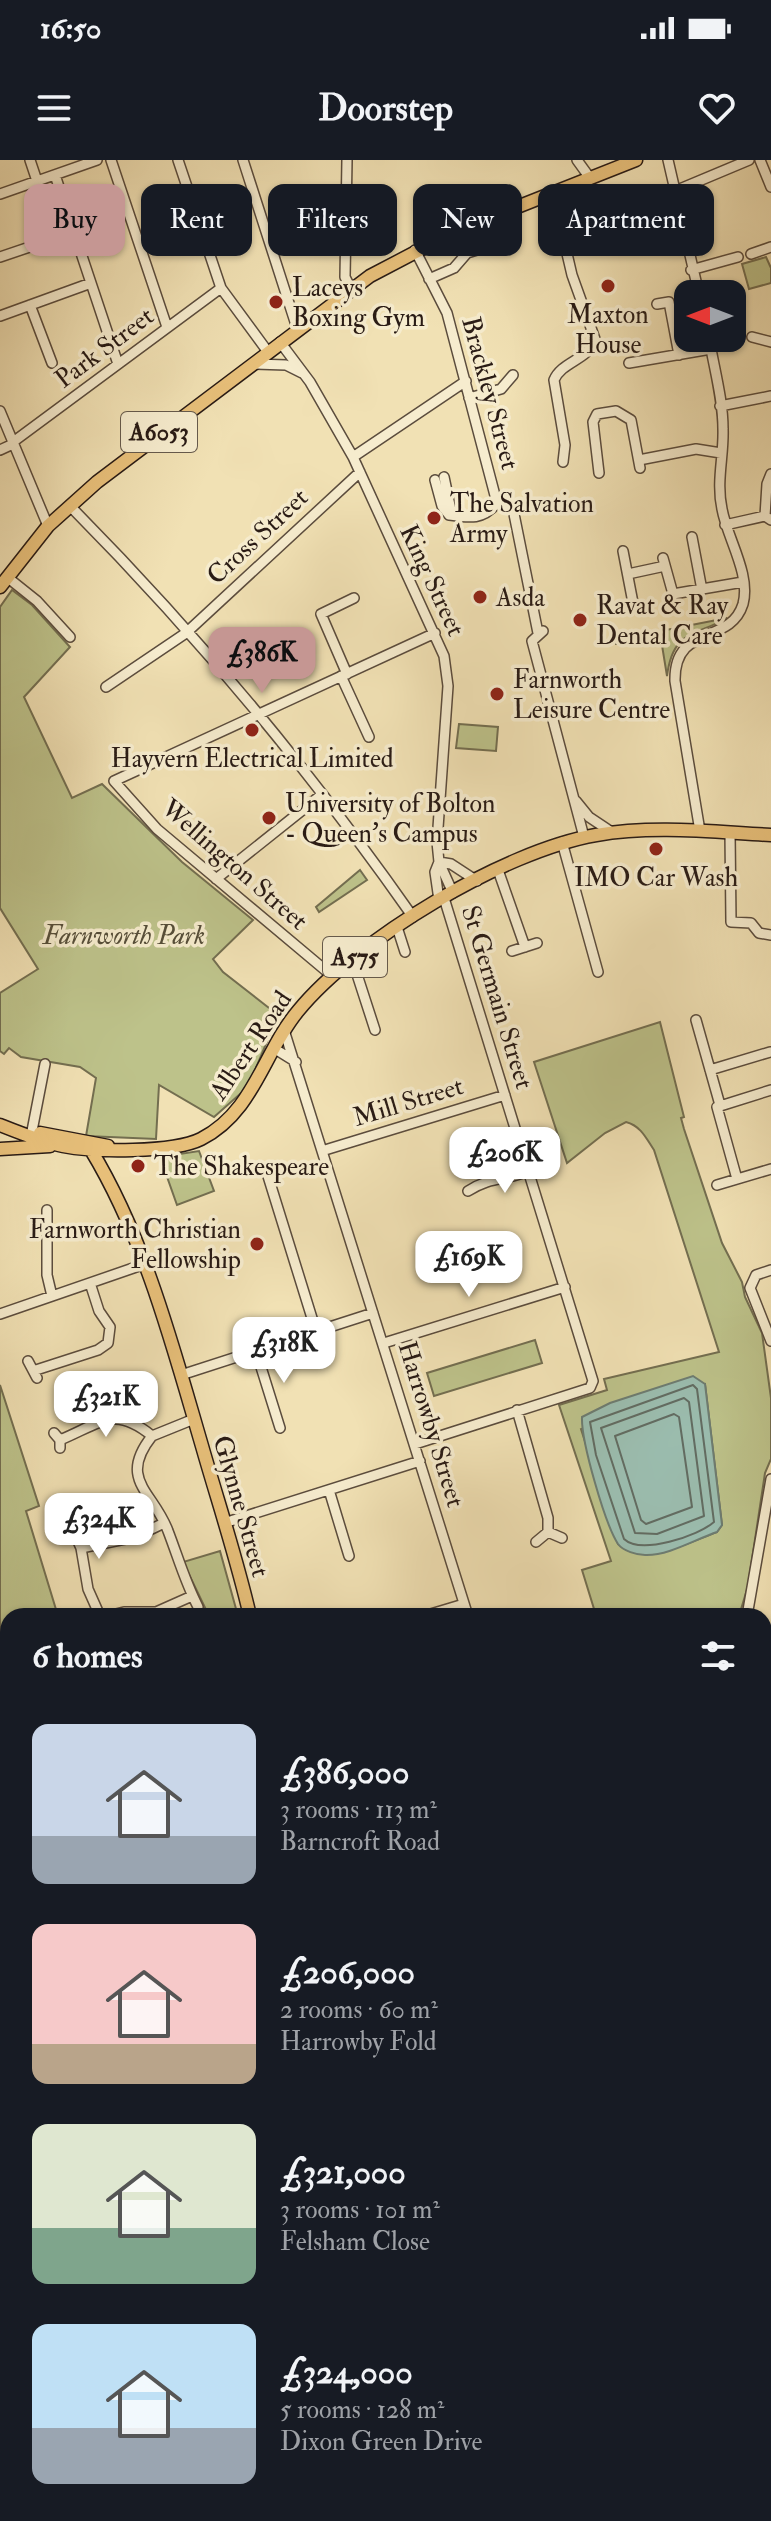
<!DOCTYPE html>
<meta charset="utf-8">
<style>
:root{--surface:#171b24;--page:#242831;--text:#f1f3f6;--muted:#9ea1a6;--accent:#c59692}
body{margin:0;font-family:"IM FELL Double Pica",serif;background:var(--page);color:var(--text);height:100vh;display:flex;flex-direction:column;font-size:30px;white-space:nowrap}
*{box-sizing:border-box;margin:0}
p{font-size:26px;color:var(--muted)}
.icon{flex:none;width:44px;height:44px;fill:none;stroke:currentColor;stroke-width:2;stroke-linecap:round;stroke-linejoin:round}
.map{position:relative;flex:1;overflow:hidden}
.details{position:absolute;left:0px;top:1448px;width:772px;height:914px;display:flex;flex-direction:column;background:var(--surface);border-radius:24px 24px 0 0;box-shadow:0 2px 6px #0004}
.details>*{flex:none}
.top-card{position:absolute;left:24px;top:24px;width:724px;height:72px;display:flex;gap:16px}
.needle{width:52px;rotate:270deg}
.fabs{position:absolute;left:674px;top:120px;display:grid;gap:16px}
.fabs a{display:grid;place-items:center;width:72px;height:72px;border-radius:16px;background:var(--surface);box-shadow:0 2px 6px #0004;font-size:40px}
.price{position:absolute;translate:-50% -68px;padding:0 18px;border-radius:16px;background:#fff;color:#222;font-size:26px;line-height:52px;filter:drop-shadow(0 2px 4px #0008)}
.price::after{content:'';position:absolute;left:50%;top:48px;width:24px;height:18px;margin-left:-12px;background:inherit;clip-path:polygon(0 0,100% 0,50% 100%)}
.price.active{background:var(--accent);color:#111}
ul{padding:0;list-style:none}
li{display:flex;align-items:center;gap:24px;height:200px;padding:0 32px}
li span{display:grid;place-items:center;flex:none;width:224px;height:160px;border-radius:16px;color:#555}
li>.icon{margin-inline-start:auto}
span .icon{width:96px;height:96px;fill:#fffc;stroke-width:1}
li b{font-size:34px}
h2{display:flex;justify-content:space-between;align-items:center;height:96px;padding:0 32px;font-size:34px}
.tag{padding:0 28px;border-radius:16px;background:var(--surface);box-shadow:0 2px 6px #0004;font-size:28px;line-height:72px}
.tag.active{background:var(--accent);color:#111}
.status{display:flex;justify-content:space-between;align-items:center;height:56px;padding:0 40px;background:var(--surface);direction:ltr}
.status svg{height:22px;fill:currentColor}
header{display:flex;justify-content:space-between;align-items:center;height:104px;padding:0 32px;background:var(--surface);font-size:36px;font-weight:700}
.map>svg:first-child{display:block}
.green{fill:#bdc28a;stroke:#736e50;stroke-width:2;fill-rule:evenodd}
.water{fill:#9bbdaf;stroke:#6d7c71;stroke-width:2}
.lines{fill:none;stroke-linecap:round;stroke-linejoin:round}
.shore{stroke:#626c62;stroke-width:2}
.minor-casing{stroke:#5b4c3d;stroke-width:12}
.major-casing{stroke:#291b15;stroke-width:15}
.minor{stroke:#f6ecce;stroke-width:9}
.major{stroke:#e8c07a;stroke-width:12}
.poi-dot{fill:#8f2418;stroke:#f6ecce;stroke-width:3}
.labels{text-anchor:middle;stroke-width:7;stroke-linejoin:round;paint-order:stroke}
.shield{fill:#f6ecce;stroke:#665a4c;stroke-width:2}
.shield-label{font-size:24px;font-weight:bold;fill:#291b15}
.poi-label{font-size:26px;fill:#291b15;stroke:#f6ecce;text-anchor:start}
.street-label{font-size:26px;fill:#291b15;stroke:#f6ecce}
.park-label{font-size:26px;font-style:italic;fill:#554d38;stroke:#f6ecce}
</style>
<div class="status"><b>16:50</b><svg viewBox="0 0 49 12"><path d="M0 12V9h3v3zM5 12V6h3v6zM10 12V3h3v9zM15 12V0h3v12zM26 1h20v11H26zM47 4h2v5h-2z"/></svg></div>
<header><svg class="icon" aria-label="menu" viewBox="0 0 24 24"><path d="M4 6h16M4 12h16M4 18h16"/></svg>Doorstep<svg class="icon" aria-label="heart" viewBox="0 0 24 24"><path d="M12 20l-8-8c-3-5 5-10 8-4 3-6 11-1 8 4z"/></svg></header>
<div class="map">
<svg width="771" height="2361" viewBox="0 0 771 2361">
<rect width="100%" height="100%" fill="#f1e1b4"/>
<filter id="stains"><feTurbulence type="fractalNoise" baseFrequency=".0025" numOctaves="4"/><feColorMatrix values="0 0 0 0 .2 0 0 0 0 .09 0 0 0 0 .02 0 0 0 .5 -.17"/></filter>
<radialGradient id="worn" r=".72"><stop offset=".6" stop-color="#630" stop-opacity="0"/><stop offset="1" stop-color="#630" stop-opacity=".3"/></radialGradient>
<path class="green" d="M766 97 771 108V123L749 129 742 104Z
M12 430 32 445 70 487 24 537 72 638 102 624 182 702 253 760 213 799 223 812 278 855 248 927 214 957 159 925 156 979 86 976 96 918 80 907 21 897 9 888 4 894 0 891V833L38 809 0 748V447Z
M727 458C694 477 673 470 667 516L661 479 616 484 615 480Z
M459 564 498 567 496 591 456 588Z
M360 710 367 720 319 752 316 747Z
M660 862 684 957 681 958 684 969 722 1083 742 1122 745 1137 762 1173 771 1238V1299L765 1313 748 1426 739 1456H601L595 1452 582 1410 611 1401 559 1245 607 1230 604 1219 719 1192 654 990C646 978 641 966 626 962L605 973 567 1003 534 902ZM705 1224 722 1365 717 1372C689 1382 644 1408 618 1384L581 1269Z
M199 991 214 1031 177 1045 160 997Z
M535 1180 542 1203 434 1236 427 1213Z
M0 1225 39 1346 26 1351 58 1456H8V1577L0 1580Z
M220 1391 238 1456H209L183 1402Z
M8 1775V1864L0 1869V1780Z
M771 2322V2361H699L712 2354H764V2325Z"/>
<path class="water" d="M693 1216 705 1224 722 1365 717 1372C696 1379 668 1396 645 1395 637 1395 623 1391 618 1384 605 1364 581 1281 582 1257L610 1243Z"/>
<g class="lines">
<path class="shore" d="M693 1225 697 1229 714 1362C698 1376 641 1395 624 1379L596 1295 590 1262Z
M684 1238 689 1242 704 1356 657 1374 635 1373 601 1268Z
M674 1254 679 1257 692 1347 646 1364 641 1360 615 1276Z"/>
<defs>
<path id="minor" d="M30 0 37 21
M111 0 167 167
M178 0 221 128 268 192
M243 0 297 168
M347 0 345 117 351 129
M577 0 590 18
M668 0 699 134
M760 0 771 27
M55 15 118 204
M675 31 749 0
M0 34 97 0
M553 34 572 115 595 179C589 200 562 201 554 220L565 285 563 302
M415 90 447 153 497 343
M751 94 771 87
M0 97 74 72
M691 110 738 97
M429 119 454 108 467 93 504 82
M657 144 669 142 679 195
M30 145 52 203
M0 156 91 123
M752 177 771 182
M280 182 310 222 353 297 444 496 448 526 437 682 439 702 453 733
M629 203 711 189
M255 204 286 205 302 213
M469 238 501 229 513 215
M720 246 771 236
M0 251 48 366
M13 282 221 128
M0 290 13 284
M353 297 466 221
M639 300 696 289 721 293
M599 313 593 262 597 254 616 251 631 260 640 308
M771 314 767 324 765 356 771 360
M444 317 452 355
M435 320 442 346 449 355C470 358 483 360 497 343
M497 343 513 349 538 473
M70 346C194 471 312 613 413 757
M725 365 765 356
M692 377 702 430
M623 391 634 448
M663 398 673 434 743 422
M628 414 665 406
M7 417 37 441 70 477
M543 471 532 481 584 677
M347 514 321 454 354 438
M341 516 369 577
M106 527 186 473 360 312
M576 641 589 657 613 673
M700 671 675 521C674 463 730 486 743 444 751 414 727 378 722 349 716 321 724 296 723 269 723 239 714 208 709 178
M730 673 731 762 751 763 759 773 771 775
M562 682 598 812
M439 702 451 704 477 721
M498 710 525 787
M216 719 320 636
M439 740 435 712 439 702
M397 767 405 792
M512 791 537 783
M352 799 375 870
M331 815 157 669 114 621 435 473
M696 860 720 945
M284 870 468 1456
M275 889 296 902
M710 910 770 892
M31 976 45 904
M325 990 505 935
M267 1013 316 1171
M737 1019 717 947 771 930
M717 1025 771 1009
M468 1031C492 1016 504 1021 529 1011
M47 1050V1115L52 1136
M771 1110 756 1115 750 1128 771 1181
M0 1154 142 1105
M384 1183 565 1127
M256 1191 280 1268
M28 1201 37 1218
M36 1210 98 1190 108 1183 110 1167 99 1151 90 1123
M181 1215 373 1153
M517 1250 548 1358V1372
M194 1259 152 1276C117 1320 154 1332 168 1371 178 1397 185 1422 198 1447
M54 1273 60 1280V1288
M60 1280C101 1263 114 1245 152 1276
M415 1284 590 1228 593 1221 444 738
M329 1330 349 1396
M77 1346 72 1357 73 1370 81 1388 88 1429 100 1456
M224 1363 420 1301
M536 1382 548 1372 562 1378
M81 1388 135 1377 164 1363
M108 1456 124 1452H156L192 1436
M424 1456 464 1444
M747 1456 771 1319
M764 1493H771
M766 1695 771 1826
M0 1913 8 1908
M0 2007 8 2002
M0 2166 8 2189
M0 2278 8 2275
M764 2319 771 2316
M68 2354 71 2361
M555 2354V2361
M645 2354 646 2361
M215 2361V2354
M684 2361 698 2354"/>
<path id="major" d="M0 427 48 366 97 322 370 116 454 72 636 0
M0 965C20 973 42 982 63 986 94 992 173 993 201 979 254 952 263 893 298 851 357 779 504 691 596 675 654 665 713 672 771 675
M40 973 108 986
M0 989 50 986
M91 990C145 1079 173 1187 202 1286 218 1342 237 1399 250 1456
M297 2361 298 2354"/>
</defs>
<use href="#minor" class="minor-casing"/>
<use href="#major" class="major-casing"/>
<use href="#minor" class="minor"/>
<use href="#major" class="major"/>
</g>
<g class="poi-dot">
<circle cx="608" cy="126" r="8"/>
<circle cx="276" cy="142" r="8"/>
<circle cx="434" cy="358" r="8"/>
<circle cx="480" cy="437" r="8"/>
<circle cx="580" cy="460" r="8"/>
<circle cx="497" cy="534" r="8"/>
<circle cx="252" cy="570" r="8"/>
<circle cx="269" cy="658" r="8"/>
<circle cx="656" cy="689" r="8"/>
<circle cx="138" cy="1006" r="8"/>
<circle cx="257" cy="1084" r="8"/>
</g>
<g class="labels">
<g class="shield">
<rect x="121" y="252" width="76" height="40" rx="6"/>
<rect x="323" y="777" width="64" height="40" rx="6"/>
</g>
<g class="shield-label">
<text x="159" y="280">A6053</text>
<text x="355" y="805">A575</text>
</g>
<g class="poi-label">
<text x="292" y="136">Laceys<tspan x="292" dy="30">Boxing Gym</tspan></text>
<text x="608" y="163" text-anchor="middle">Maxton<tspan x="608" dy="30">House</tspan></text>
<text x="450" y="352">The Salvation<tspan x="450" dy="30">Army</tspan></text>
<text x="496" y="446">Asda</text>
<text x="596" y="454">Ravat &amp; Ray<tspan x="596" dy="30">Dental Care</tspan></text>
<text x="513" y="528">Farnworth<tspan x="513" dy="30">Leisure Centre</tspan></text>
<text x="252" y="607" text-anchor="middle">Hayvern Electrical Limited</text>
<text x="285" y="652">University of Bolton<tspan x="285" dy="30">- Queen's Campus</tspan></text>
<text x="656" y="726" text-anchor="middle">IMO Car Wash</text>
<text x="154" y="1015">The Shakespeare</text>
<text x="241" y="1078" text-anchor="end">Farnworth Christian<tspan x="241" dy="30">Fellowship</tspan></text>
</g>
<g class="street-label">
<text transform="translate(104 187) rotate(-37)" y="9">Park Street</text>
<text transform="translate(491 233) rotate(75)" y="9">Brackley Street</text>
<text transform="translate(257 376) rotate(-43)" y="9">Cross Street</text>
<text transform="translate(433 420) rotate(65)" y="9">King Street</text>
<text transform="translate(235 704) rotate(41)" y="9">Wellington Street</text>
<text transform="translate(498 837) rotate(73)" y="9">St Germain Street</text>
<text transform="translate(250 885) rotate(-56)" y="9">Albert Road</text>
<text transform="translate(408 941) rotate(-17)" y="9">Mill Street</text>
<text transform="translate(432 1264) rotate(73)" y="9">Harrowby Street</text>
<text transform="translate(242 1346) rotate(74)" y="9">Glynne Street</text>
</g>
<g class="park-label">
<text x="124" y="784">Farnworth Park</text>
</g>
</g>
<rect width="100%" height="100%" filter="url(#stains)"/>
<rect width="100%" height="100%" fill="url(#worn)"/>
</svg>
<div class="fabs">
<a><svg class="needle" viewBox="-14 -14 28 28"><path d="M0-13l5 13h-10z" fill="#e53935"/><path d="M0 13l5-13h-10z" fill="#9ea1a6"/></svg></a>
</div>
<b class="price active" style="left:262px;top:535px">£386K</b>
<b class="price" style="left:505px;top:1035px">£206K</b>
<b class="price" style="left:469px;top:1139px">£169K</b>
<b class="price" style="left:284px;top:1225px">£318K</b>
<b class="price" style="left:106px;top:1279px">£321K</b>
<b class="price" style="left:99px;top:1401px">£324K</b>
<div class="top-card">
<a class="tag active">Buy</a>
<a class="tag">Rent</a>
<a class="tag">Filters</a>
<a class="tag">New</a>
<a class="tag">Apartment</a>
</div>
<section class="details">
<h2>6 homes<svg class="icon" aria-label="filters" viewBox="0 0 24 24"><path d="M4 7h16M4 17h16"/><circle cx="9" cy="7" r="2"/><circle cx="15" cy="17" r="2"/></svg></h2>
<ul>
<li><span style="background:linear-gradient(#c9d6e8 70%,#9aa5b1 0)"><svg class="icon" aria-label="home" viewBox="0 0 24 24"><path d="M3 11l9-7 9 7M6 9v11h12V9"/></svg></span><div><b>£386,000</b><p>3 rooms · 113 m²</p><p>Barncroft Road</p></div></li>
<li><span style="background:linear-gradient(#f6c9c9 75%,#b9a48a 0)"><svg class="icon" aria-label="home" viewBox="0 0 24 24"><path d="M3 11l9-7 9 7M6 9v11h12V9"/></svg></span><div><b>£206,000</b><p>2 rooms · 60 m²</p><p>Harrowby Fold</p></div></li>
<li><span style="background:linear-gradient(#dfe7d0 65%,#7fa58c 0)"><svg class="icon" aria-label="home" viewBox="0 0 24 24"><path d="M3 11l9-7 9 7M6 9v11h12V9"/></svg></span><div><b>£321,000</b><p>3 rooms · 101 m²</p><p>Felsham Close</p></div></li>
<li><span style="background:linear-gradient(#bfe0f5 65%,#9aa5b1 0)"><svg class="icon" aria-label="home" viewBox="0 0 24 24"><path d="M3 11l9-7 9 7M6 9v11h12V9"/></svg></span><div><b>£324,000</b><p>5 rooms · 128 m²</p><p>Dixon Green Drive</p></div></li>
</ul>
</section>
</div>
